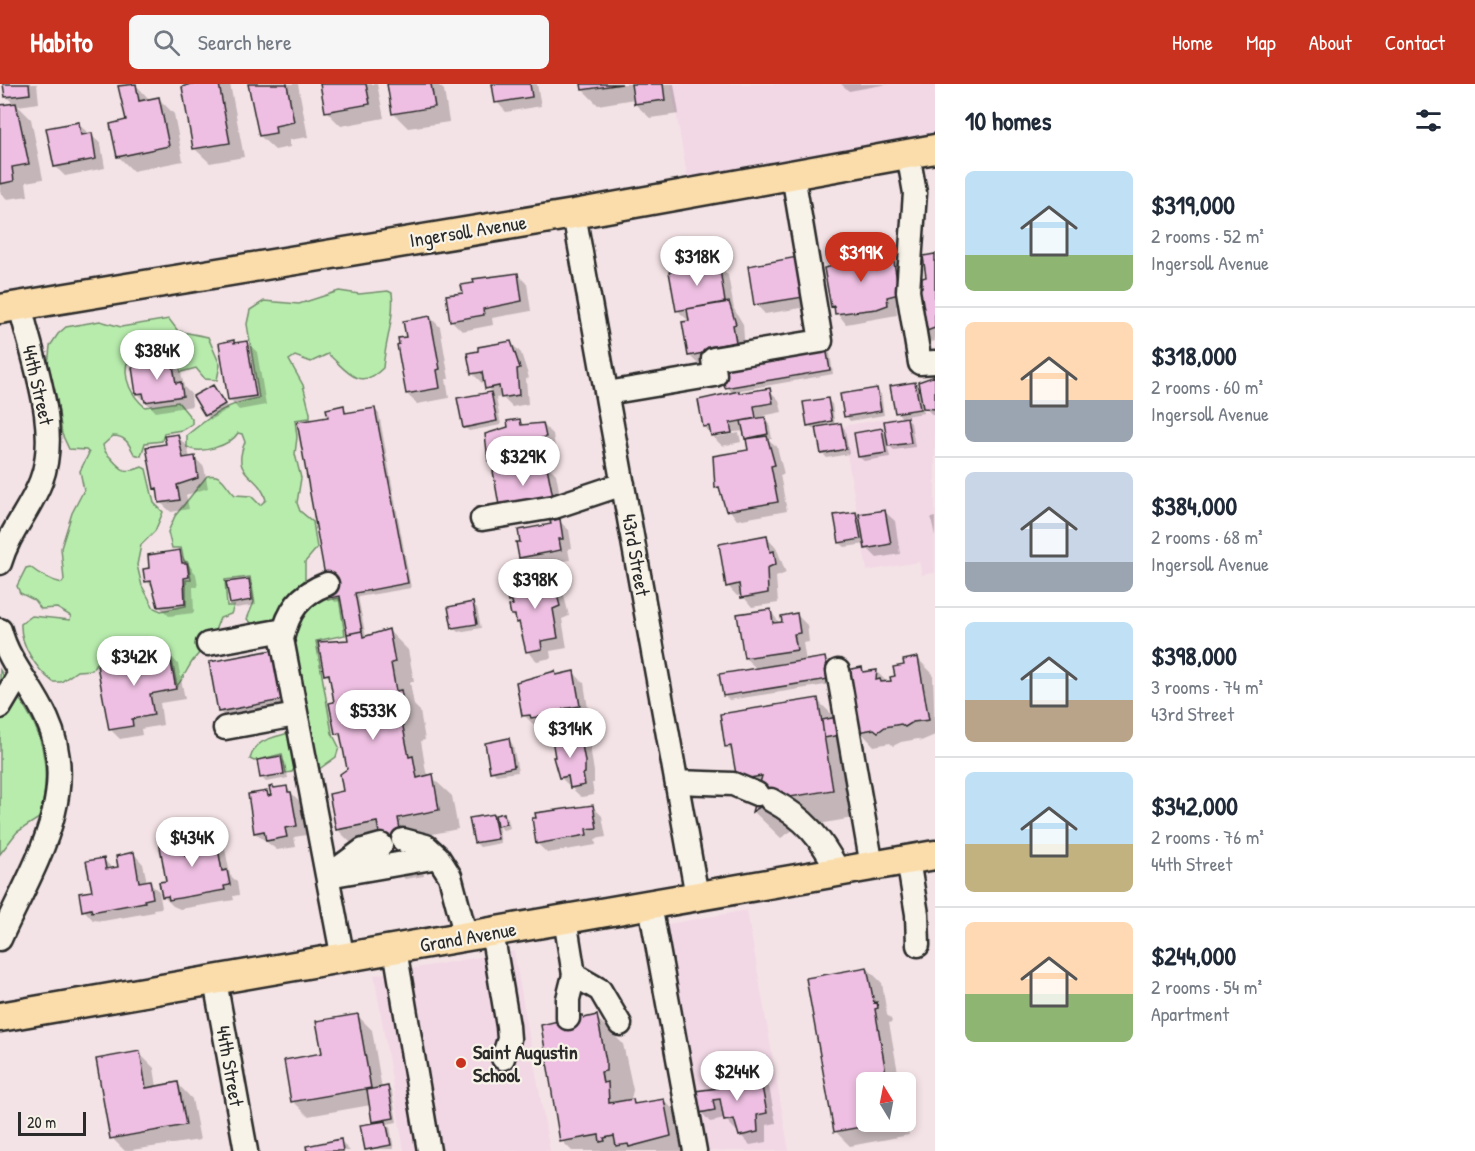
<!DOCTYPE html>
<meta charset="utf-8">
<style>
:root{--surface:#fff;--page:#f6f6f7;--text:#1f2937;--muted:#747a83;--line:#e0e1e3;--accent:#c8321e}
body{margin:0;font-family:"Patrick Hand",sans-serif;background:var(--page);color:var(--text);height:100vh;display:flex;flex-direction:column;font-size:22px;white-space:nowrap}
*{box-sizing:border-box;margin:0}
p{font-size:20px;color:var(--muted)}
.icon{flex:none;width:33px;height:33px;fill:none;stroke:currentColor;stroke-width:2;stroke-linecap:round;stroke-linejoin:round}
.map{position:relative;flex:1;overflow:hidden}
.panel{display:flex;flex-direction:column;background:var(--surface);width:540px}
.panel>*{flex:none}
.needle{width:39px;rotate:350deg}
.controls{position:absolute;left:856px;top:988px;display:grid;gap:12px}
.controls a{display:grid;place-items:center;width:60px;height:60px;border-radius:9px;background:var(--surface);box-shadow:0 3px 9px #0003;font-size:30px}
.scale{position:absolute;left:18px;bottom:15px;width:68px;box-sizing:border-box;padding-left:6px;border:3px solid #2b2b2b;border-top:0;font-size:16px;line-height:21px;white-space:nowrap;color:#2b2b2b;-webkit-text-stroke:4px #f7f3e8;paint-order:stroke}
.price{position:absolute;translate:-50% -51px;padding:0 14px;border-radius:21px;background:#fff;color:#222;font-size:20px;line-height:39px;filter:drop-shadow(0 2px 3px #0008)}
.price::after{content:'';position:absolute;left:50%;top:36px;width:18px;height:14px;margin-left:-9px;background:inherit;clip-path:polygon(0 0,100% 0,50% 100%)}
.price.selected{background:var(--accent);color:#fff}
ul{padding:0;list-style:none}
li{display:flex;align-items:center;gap:18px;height:150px;padding:0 30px}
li+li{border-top:2px solid var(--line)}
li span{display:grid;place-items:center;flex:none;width:168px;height:120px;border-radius:9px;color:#555}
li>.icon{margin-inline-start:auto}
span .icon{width:72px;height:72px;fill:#fffc;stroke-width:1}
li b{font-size:26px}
h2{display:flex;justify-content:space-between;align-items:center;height:72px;padding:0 30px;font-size:26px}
header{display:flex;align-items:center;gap:36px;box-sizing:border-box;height:84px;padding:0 30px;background:var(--accent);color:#fff}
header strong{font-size:28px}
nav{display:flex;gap:33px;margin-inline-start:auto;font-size:21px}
.search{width:420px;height:54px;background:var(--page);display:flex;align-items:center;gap:15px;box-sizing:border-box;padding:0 21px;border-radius:9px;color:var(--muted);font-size:22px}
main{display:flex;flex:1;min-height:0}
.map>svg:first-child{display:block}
.built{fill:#f2d8e5}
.green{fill:#b8ecad;stroke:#728c6c;stroke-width:1.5}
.shadow{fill:#0003}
.building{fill:#eebfe2;stroke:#2b2b2b;stroke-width:1.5}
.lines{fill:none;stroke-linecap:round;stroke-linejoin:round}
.minor-casing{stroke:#2b2b2b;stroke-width:27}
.major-casing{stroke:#2b2b2b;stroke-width:33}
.minor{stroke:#f7f3e8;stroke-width:22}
.major{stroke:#fbddab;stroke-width:28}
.poi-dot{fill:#c8321e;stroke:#f7f3e8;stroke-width:2}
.labels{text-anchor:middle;stroke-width:4.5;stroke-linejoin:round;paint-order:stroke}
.street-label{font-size:20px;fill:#2b2b2b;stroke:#f7f3e8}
.poi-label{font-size:20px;font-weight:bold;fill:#2b2b2b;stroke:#f7f3e8;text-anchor:start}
</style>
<header>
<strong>Habito</strong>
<div class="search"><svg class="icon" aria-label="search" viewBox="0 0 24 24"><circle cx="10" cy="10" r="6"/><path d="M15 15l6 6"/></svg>Search here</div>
<nav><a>Home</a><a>Map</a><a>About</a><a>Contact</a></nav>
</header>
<main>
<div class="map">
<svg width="935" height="1067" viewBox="0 0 935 1067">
<rect width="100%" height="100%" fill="#f4e3e6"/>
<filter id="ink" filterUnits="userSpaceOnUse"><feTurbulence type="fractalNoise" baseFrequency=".0167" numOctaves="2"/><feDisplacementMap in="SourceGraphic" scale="12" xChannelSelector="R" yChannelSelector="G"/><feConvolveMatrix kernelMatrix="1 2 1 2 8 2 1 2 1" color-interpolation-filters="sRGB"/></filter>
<g filter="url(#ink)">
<path class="built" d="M671 0H935V65L690 109Z
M935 326V489L922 491 919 478 867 487 842 342Z
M747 826 789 1067H684L645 844Z
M514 867 550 1067H404L374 891Z"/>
<path class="green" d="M339 207 359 210 388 207 392 209C395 234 385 258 383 284 358 309 346 285 328 270L311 278 295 272 289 276 303 301 310 329V334L295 336 297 353 295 370 301 394 297 419 300 427 313 438 317 464 305 478V495L298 507 326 503 328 516 339 514 345 551 316 557 332 649 339 663 336 673 315 688 297 680 292 688 286 689 282 670 254 677 250 675C256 654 273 654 292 648L273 559 247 535 254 518 250 493 225 496 227 522H234L231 530 220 534C214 552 206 561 195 574 188 582 184 594 177 602L170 567 96 579 92 586 77 587 61 598H53C37 586 20 561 21 540L32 532 70 536 71 532 57 524 41 525 34 516 20 509 17 502 26 484 30 483C40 491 50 496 62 499L64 496 61 464 72 429 84 406 80 387 89 369 86 366 69 365 62 350 57 315 48 282 50 262 58 250 66 243 100 237 121 243 169 235 178 247 208 253 220 281 217 296 205 295 196 284 181 288 176 275 165 269 127 279C123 296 132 312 145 323L178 318 192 335V340L182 346 164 349 162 357 145 359 141 372 134 370C129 360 126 352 113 352L103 361C104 367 106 369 110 373 122 387 125 390 142 383L146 385 154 419 163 428 155 447 141 461 137 481 142 502 154 524 161 527 186 522V496H191L188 478 184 477 181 464H172L168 448 175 432 207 392C224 389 224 401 235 411L251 412 260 421 266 416C259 388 230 394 245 358L242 350 238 349C230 362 200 371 187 363V351C212 331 227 319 259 314L247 240 250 226 264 217 299 220Z
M0 586C8 600 18 612 26 625 47 657 50 698 39 734L17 748 0 770Z"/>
<path class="shadow" d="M5 0H37L39 19 18 22 31 35 43 95 26 98 28 112 7 115 0 108V23L15 21 6 12Z
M135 0 150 16 159 15 174 30 183 77 133 87 118 72 127 37 120 3Z
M192 0H230L244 73 210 79 195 65Z
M250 0H298L308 53 289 56 290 63 275 66 260 52Z
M321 0H377L384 34 341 42 326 27Z
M388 0H437L444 6 449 38 408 44 393 29Z
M494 0H537L541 22 506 28 497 18Z
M582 0H674L679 30 650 34 635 20 634 15 598 21 583 6Z
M841 0H888L849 7Z
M78 40 101 60 105 84 65 92 55 82Z
M863 169 871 177 892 174 902 184 908 220 896 222 897 231 846 240 832 222 845 182Z
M935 171V257L932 258 920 246 924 204Z
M796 175 813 222 765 230 756 220Z
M718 181 728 191 734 225 743 240 745 268 699 281 689 271 690 238 677 226Z
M517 190 527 200 531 227 492 234 493 241 462 247 452 237 465 210Z
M430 233 440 243 449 295H446L449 314 417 320 407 310 408 254Z
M247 258 257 268 266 321 239 326 230 316Z
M511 259 521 269 529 294 526 295 528 320 512 323 502 313 496 314 501 341 469 347 464 343 459 315 492 309 486 299H482L472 289Z
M826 265 830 269 833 290 736 307 740 311 769 306 779 316 782 328 762 332 769 339 772 355H768L777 363 784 390 780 391 787 427 737 436 723 417 714 390 749 367 745 347 715 350 717 353 739 349 741 358 722 362 704 343 734 310 727 303Z
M171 278 181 288 184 303 191 310 192 322 156 328 137 309Z
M935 294V333L923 322 924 329 904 332 911 339 915 363 894 366 887 360 890 373 864 377 859 373 881 346 888 352 903 335 897 328 915 299 921 305Z
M213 303 228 325 211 336 206 331Z
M876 306 881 310 884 331 850 337 846 332Z
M827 316 832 320 835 342 840 341 845 345 849 370 827 374 822 369 818 345H813L809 341Z
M343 323 348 330 374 325 379 330 411 504 358 513 366 553 389 547 408 566 414 597 410 598 414 621 420 627 425 656 421 657 426 688 452 712 458 745 417 753 424 792 405 795 385 776 356 764 337 745 349 686 343 656 336 649V620L332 597 326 590 350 557 342 517 335 518 331 513 330 334Z
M519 336 525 342 543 341 553 350 555 363 547 364 550 381 548 382 556 390 563 428 501 388 490 376 510 344Z
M177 352 187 362 190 374 194 373 204 383 208 404 186 411 189 425 171 428 161 419 159 408 155 404 167 361Z
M885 428 895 437 900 470 877 474 867 464 866 460 845 463 840 459 856 429 859 432Z
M935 433V452L931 434Z
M559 437 569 446 572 464 568 465 570 476 530 483 520 473Z
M767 453 776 463 786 489 776 493 778 519 752 523 742 511 737 512 728 502Z
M179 468 196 490 198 503H193L194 529 169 532 159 522 154 504 146 497Z
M552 494 562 503 569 532 562 535 567 564 550 567 551 574 537 577 527 567 522 542 512 531 515 523 509 517 511 504Z
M248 497 253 501 256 521 236 524 231 519Z
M473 520 477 524 481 544 458 548 453 544Z
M770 526 780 540 797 531 807 541 809 558 803 559 806 578 824 575 829 579 832 600 729 616 724 611 757 585 745 574Z
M273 568 286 620 223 631 219 627Z
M169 570 178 580 185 615 160 619 163 641 141 645 142 651 120 655 110 645Z
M918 575 933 590 935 651 921 657 918 655 901 658 893 662 890 659 874 662 860 647 862 585 866 589 876 587 888 599 892 598 906 583Z
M574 589 584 599 589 631 572 635V638L542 644 539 640 534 641 524 631 538 592Z
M817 616 845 643 859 733 813 741 808 736 781 754 754 728 758 715 734 670 726 662Z
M580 652 590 662 594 688V699H592L594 711 581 713 560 693 555 679 554 656Z
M509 656 513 661 518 688 496 691 492 687Z
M280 673 285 678 288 694 266 698 261 693Z
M287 704 301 719 306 751 294 753 296 763 277 766 255 749 267 709 273 715Z
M592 722 602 732 606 753 595 755 596 761 547 769 537 759Z
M503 730 508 735 510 744 503 746 498 741 501 759 480 763 475 758 493 731 497 736Z
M214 749 224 759 230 791 237 798 239 811 233 812 234 816 180 825 173 822 164 813 181 755 191 765 192 772 197 771Z
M134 770 143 780 147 798 159 807 162 824 153 825 154 828 103 837 93 836 84 826 93 808 103 775 113 785 120 784Z
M867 884 882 899 887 931 891 935 892 938 889 939 900 999H867V1038H906V1034L909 1051 850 1062 835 1047Z
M357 931 372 946 382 1005 388 1004 392 1008 397 1038 387 1040 390 1043 394 1065H366L376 1040 371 1021 308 1032 293 1017 323 970Z
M596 933 623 960 633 1006 631 1015 637 1021 664 1016 691 1044 695 1067H572L562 1057 555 937Z
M139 969 154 984 157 1003 178 1000 192 1015 200 1056 125 1067 112 1054Z
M759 993 769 1003 776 1039 767 1041V1058L750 1061 725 1035 710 1038 701 1028 719 1005Z
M340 1057 350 1067H308Z"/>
<path class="building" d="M3 0H29L30 10 5 13Z
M136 0 139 17 159 13 169 62 117 73 110 40 126 36 118 2Z
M190 0H219L230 59 193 65 182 3Z
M248 0H287L294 38 275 42 276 49 259 52Z
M320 0H366L370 20 325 28Z
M387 0H431L435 23 392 30Z
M492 0H530L532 13 495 19Z
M581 0H622L582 6Z
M631 0H663L665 16 634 20Z
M16 19 29 80 12 83 14 97 0 100V21Z
M79 38 81 51 92 49 96 75 54 83 46 44Z
M864 168 865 176 893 172 899 210 887 213 888 221 877 225 835 230 834 222 831 223 824 184 843 180 841 172Z
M935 170V244L921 249 916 204 922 203V194L926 193 923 172Z
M797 173 804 213 754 221 748 182Z
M719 179 725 218 676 227 669 188Z
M518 189 522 217 483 225 484 231 450 237 446 211 463 209 461 201 474 199 473 195Z
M729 218 736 240 733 241 736 258 708 263 709 268 688 272 682 238 689 237 687 225Z
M430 232 440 285 437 286 440 304 406 310 397 261 399 260 398 254 406 253 403 237Z
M234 256V259L247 257 256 312 228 316 219 259Z
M511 257 520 284 517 285 519 311 501 314 499 302 485 305 482 288 471 290 467 269 478 267V263Z
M826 263 830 286 725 304 721 281Z
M172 276 176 299 181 298 183 312 145 318 143 309 136 310 132 283Z
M935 292V325L923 324 918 298Z
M915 298 920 325 895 329 890 302Z
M213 301 225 320 205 332 193 312Z
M770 304 773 319 754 322 756 334 730 339 732 349 711 352 709 342 703 343 698 316 739 307V309Z
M877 304 881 327 844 333 840 310Z
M491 308 497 337 463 344 457 314Z
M828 314 832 337 807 342 803 318Z
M344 321 345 329 375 324 408 499 355 509 362 547 347 550 340 512 329 514 297 338 328 333 326 325Z
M765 333 768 350 745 355 741 337Z
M907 333 911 359 888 362 884 337Z
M520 335 521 341 543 339 546 353 538 355 541 372 496 380 495 376 488 377 485 350 508 343 507 337Z
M841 339 846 365 821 370 816 343Z
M882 344 886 369 858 373 854 349Z
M178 350 183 374 195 372 198 394 177 401 180 416 159 419 157 404 154 405 146 363 166 360 164 352Z
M767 352 775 381 771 382 778 418 726 427 719 403 715 404 713 372 748 366 746 355Z
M546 378 554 418 500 427 493 387Z
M885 426 891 460 865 465 859 430Z
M856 428 861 455 839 459 834 431Z
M560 435 563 455H559L561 466 519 474 516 458H520L518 446 551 440 550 437Z
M767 451 770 468 774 467 776 480 767 484 768 509 741 514 739 500 726 503 719 460Z
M180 466 182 479H187L189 493 184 494 185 520 158 523 151 497 145 498 143 485 149 484 148 471Z
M552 492 560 522 553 525 558 554 541 557 542 565 526 568 519 538 516 539 515 531H511L509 522 513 521 512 517 508 518 505 503 510 502 509 500Z
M249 495 252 516 230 520 226 498Z
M473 518 477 540 452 544 448 523Z
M771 525 773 539 782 538 781 532 797 529 800 549 794 550 797 566 744 574 737 530Z
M389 545 395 578 391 579 396 607 401 606 406 636 402 638 409 673 413 672 417 694 433 690 439 726 398 734 405 772 384 776 377 738 336 746 329 710 343 707 340 690 347 685 340 649 335 650 329 619 334 618 329 590 324 591 318 558 348 556 347 550 362 547 363 553Z
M273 566 282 616 218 628 209 578Z
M169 568 176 605 150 610 154 631 132 635 133 642 109 646 97 581Z
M825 573 829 595 723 612 719 590Z
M918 573 929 636 913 638 905 643 901 640 885 643 878 648 874 645 858 648 847 586 862 583 863 588 877 586 876 596 880 595 881 598 891 597 890 593 895 592 893 583 904 581 903 576Z
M555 587 556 591 574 587 580 622 563 625V629L531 634 530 631 522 632 516 598Z
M818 614 833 706 784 714 783 708 752 728 762 692 737 696 731 662 725 663 720 630Z
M837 633 840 651 824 654 822 636Z
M580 650 585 677V689L583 690 585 701 570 704 568 692 559 694 553 673H555L552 655Z
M509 654 514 683 490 688 485 659Z
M281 672 284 690 260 694 257 676Z
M273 702 274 704 287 702 288 708H291L297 742 285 744 287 753 266 757 264 747 254 749 248 710 267 707 268 712 271 711 269 703Z
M593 721 597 744 586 745 587 751 536 760 532 734H536L535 729Z
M504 729 506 740 497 742 495 731Z
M493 730 498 755 474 759 469 734Z
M215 747 222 787 227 786 230 801 224 802 225 806 169 816 168 812 162 813 159 798 166 797 159 757 181 753 185 772 195 770 192 751Z
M134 768 139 798 150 796 153 814 144 816 145 818 92 828 91 825 82 827 79 809 92 807 86 777 104 774 106 785 118 783 116 772Z
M867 883 874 919 877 918 878 924 875 925 887 995 891 994 892 999H867V1038H888L834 1048 806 894Z
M358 930 371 1004 291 1018 284 976 322 969 316 937Z
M583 931 584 934 597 931 606 977V987L601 988 603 999 608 998 609 1019 633 1015 634 1020 664 1015 671 1052 629 1063 628 1060 616 1062 614 1052 604 1054 605 1057 600 1058 599 1051 560 1058 541 941Z
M140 967 146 1004 178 998 186 1041 110 1055 96 975Z
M744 991V994L760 992 767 1029 757 1031 758 1048 739 1052 734 1035 724 1037 720 1015 713 1016 715 1026 699 1029 695 1007 718 1004 717 999Z
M388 1002 394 1034 372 1038 367 1006Z
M386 1037 391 1061 365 1066 360 1041Z
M341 1055 343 1067H307L306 1062Z"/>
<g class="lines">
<defs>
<path id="minor" d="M908 70 915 109 908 207 920 279 935 278
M574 130 697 812
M607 309 715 291 713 275 821 257 793 91
M482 435 554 423 623 400
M0 479C9 448 30 426 41 397 61 345 32 274 20 221
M327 500C300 510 288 527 282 555L343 875
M0 546C9 580 33 603 47 635 82 711 31 786 0 855
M208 560 284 546
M838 587 872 782
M0 623 19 591
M225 644 296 631
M677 698 733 700 757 710
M771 716C806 735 820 753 839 788
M403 756 426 762 438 773
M908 776 917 830 918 861
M329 791 363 766 381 761
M328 792 438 773 450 792 466 853
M650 821 695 1067
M565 835 574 891 600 906 620 940
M492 848 508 942 509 955 503 974
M395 865 429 1067
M215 897 246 1067
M568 934V915L574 891"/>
<path id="major" d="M0 225 574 130 935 65
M0 933 935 771"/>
</defs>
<use href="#minor" class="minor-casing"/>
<use href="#major" class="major-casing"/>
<use href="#minor" class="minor"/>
<use href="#major" class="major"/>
</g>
</g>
<circle class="poi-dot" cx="461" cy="979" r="6"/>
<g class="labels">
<g class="street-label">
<text transform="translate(468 147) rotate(-9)" y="7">Ingersoll Avenue</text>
<text transform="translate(38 301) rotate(77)" y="7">44th Street</text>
<text transform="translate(636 471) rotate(80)" y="7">43rd Street</text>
<text transform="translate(468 853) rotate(-10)" y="7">Grand Avenue</text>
<text transform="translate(230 982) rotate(80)" y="7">44th Street</text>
</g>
<g class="poi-label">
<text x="473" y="975">Saint Augustin<tspan x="473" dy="23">School</tspan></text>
</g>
</g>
</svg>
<div class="controls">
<a><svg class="needle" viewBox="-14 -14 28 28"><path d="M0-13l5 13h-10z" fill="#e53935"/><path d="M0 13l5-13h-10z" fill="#747a83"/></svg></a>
</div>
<div class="scale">20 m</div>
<b class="price selected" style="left:861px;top:199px">$319K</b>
<b class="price" style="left:697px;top:203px">$318K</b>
<b class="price" style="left:157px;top:297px">$384K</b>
<b class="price" style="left:523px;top:403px">$329K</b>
<b class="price" style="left:535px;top:526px">$398K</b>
<b class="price" style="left:134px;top:603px">$342K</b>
<b class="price" style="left:373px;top:657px">$533K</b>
<b class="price" style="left:570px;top:675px">$314K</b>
<b class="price" style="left:192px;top:784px">$434K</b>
<b class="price" style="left:737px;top:1018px">$244K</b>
</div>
<section class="panel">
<h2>10 homes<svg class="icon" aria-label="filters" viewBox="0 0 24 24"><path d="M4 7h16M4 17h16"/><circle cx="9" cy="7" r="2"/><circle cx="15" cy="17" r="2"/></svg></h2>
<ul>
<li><span style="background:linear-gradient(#bfe0f5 70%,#8fb573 0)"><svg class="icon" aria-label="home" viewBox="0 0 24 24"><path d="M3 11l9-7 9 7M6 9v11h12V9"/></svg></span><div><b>$319,000</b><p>2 rooms · 52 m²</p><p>Ingersoll Avenue</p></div></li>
<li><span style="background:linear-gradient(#ffd9b3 65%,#9aa5b1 0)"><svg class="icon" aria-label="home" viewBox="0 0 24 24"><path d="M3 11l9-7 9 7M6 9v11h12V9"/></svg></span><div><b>$318,000</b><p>2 rooms · 60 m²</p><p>Ingersoll Avenue</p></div></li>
<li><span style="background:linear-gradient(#c9d6e8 75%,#9aa5b1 0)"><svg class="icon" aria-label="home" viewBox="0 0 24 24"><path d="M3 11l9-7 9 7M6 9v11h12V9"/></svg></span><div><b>$384,000</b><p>2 rooms · 68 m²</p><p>Ingersoll Avenue</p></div></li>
<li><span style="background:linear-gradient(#bfe0f5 65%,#b9a48a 0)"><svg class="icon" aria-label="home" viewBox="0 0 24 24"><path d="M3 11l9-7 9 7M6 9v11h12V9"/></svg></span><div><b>$398,000</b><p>3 rooms · 74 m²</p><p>43rd Street</p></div></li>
<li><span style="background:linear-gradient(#bfe0f5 60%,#c2b280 0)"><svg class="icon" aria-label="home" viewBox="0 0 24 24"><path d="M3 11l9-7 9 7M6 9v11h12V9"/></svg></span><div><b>$342,000</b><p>2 rooms · 76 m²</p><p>44th Street</p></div></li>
<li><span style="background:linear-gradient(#ffd9b3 60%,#8fb573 0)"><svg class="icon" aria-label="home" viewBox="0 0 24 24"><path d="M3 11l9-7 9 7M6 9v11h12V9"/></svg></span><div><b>$244,000</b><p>2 rooms · 54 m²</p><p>Apartment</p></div></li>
</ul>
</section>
</main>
